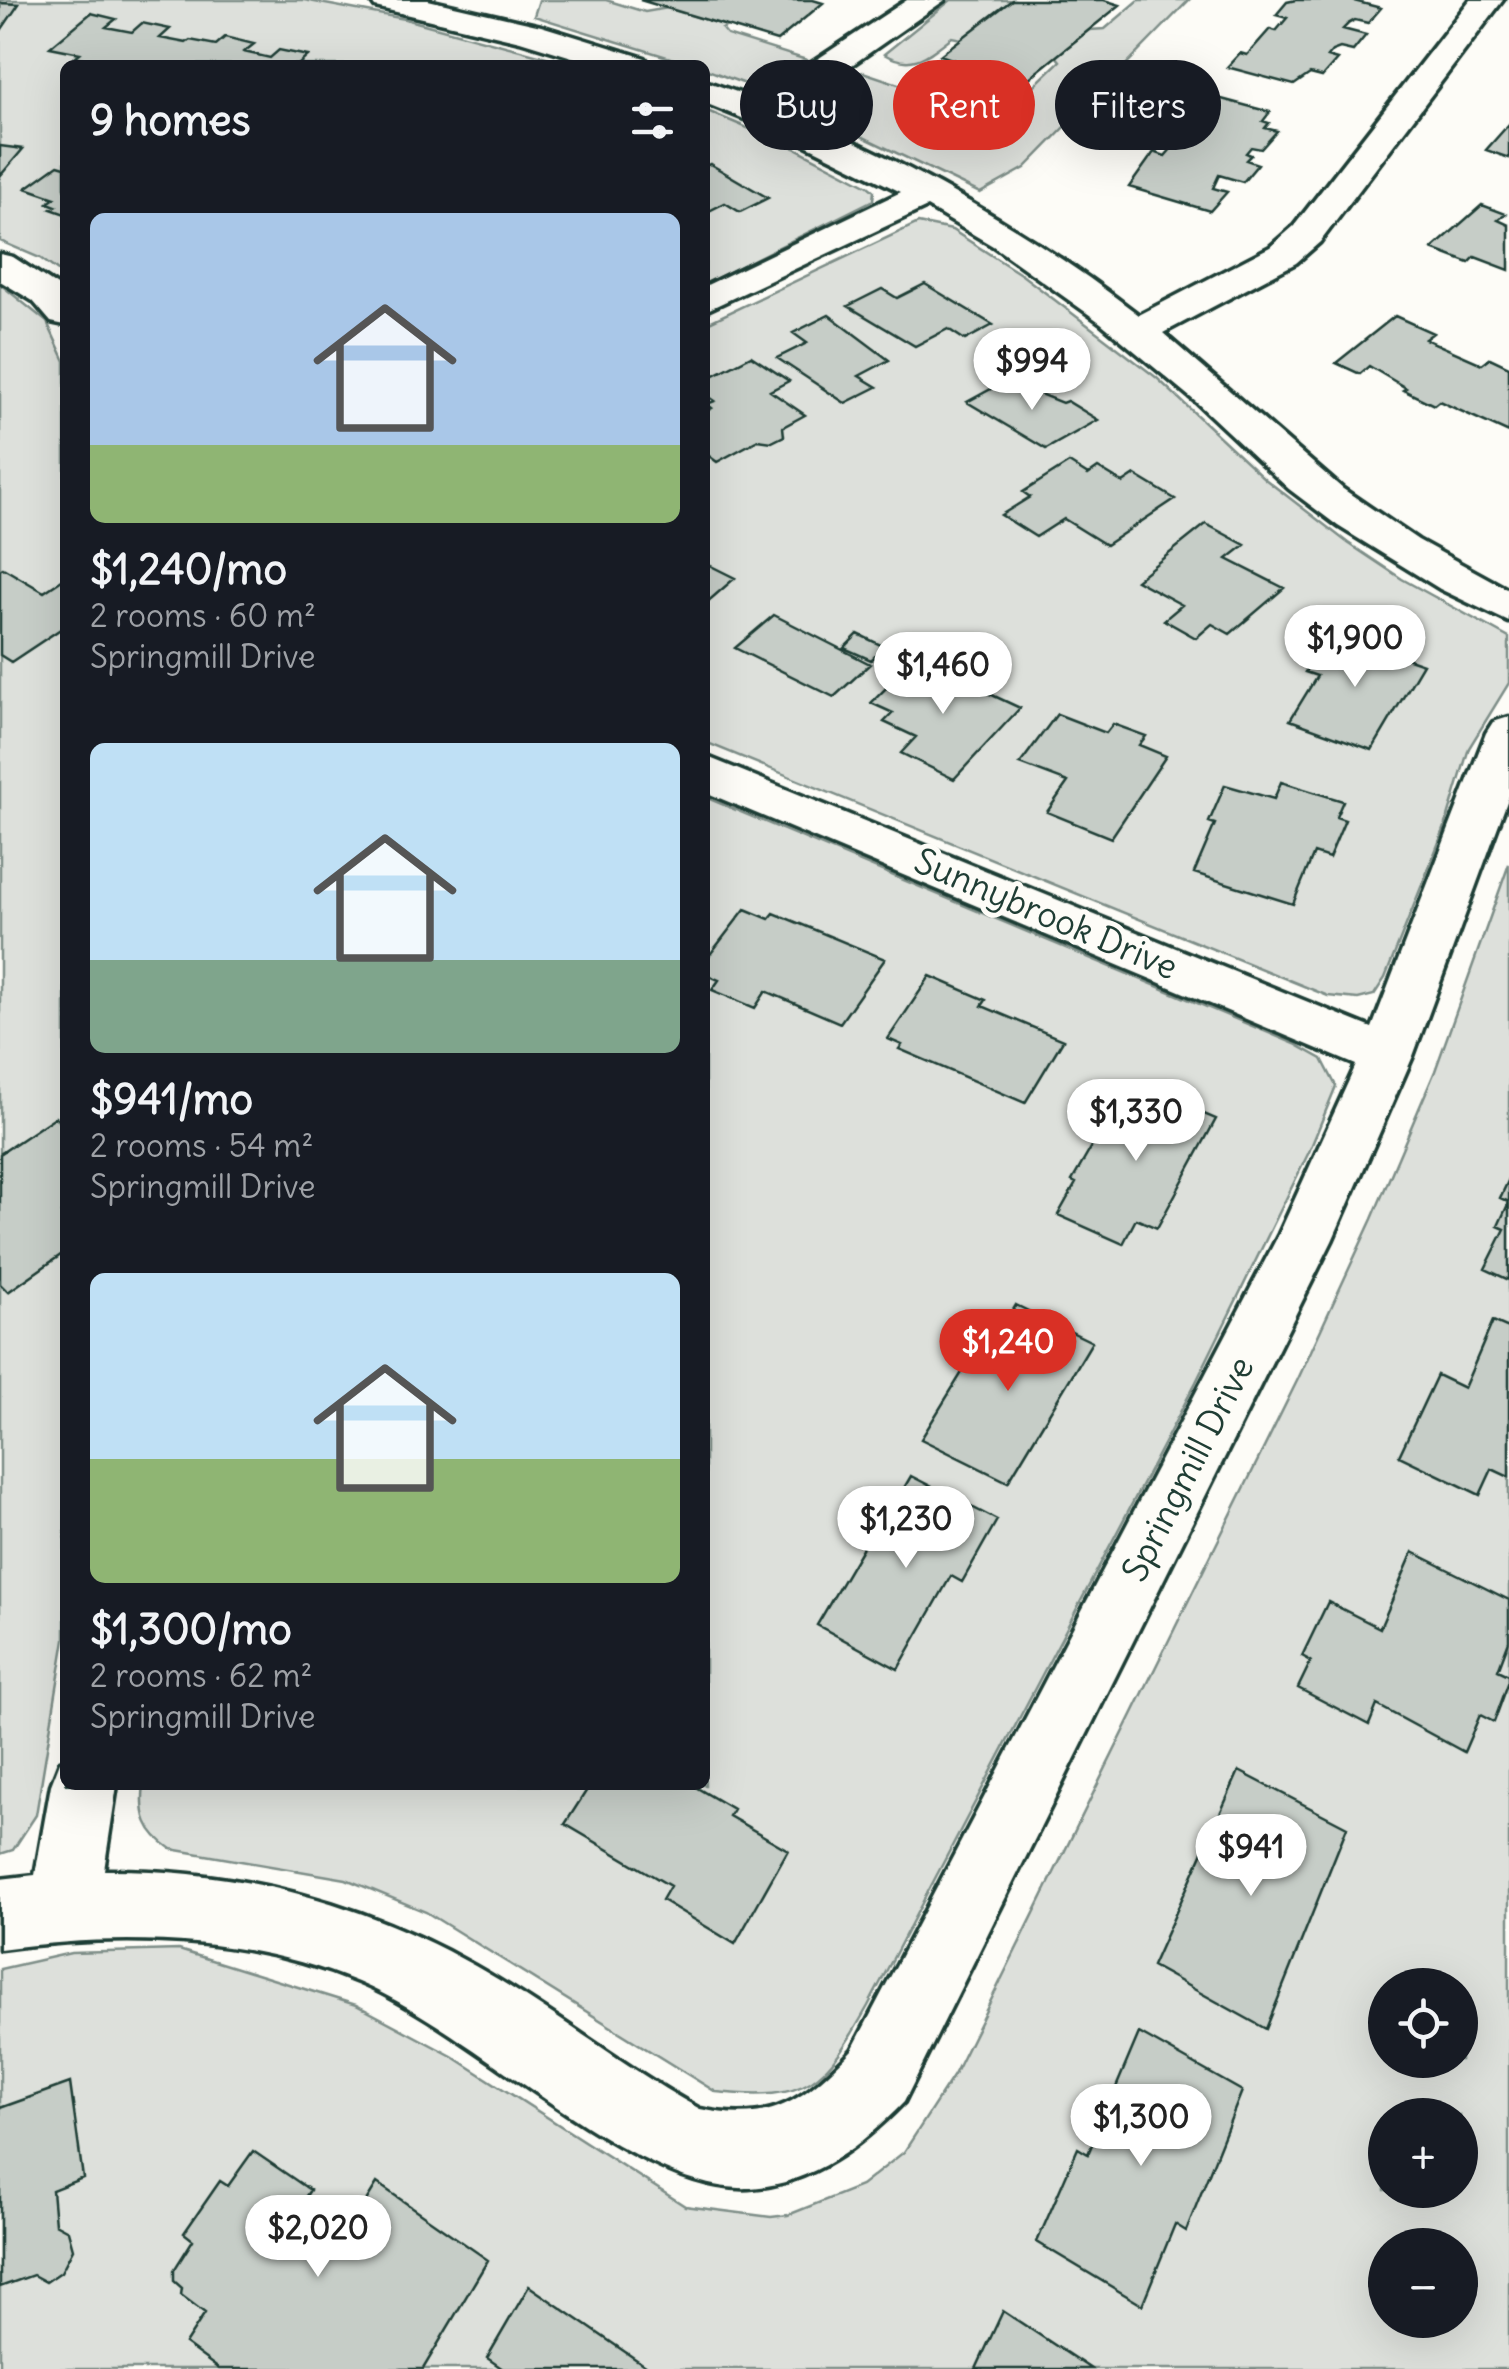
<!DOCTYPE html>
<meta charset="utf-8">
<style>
:root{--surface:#171b24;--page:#242831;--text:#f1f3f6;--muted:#9ea1a6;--accent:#d93025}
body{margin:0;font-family:Delius,sans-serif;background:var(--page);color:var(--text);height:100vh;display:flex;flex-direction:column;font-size:38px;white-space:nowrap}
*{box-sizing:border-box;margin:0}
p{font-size:32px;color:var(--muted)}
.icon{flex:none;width:55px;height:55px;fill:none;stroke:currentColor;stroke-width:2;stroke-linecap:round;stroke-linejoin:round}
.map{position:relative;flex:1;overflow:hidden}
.panel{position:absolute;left:60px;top:60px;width:650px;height:1730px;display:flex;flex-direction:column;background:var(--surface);border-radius:15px;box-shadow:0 10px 40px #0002}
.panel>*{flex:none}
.hud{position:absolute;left:740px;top:60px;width:618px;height:90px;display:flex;gap:20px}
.buttons{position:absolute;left:1368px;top:1968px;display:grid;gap:20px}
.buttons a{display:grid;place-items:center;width:110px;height:110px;border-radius:50%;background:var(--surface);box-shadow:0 10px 40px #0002;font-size:50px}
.price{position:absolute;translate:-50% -85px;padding:0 22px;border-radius:35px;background:#fff;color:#222;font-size:32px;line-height:65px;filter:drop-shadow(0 2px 5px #0008)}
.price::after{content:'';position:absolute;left:50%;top:60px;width:30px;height:22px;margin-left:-15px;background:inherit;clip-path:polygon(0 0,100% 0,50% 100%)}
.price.on{background:var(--accent);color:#fff}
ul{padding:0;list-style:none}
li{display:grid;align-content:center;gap:20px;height:530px;padding:0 30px}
li span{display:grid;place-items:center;height:310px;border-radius:15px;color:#555}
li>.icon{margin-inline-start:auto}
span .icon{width:180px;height:180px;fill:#fffc;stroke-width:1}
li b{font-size:42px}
h2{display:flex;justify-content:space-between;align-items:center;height:120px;padding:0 30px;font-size:42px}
.pill{padding:0 35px;border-radius:45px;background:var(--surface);box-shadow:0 10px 40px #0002;font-size:35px;line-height:90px}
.pill.on{background:var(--accent);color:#fff}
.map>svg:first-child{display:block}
.green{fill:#dde0db;stroke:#7e8e88;stroke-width:2.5;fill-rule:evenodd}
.building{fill:#c6cdc7;stroke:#1f3d34;stroke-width:2.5}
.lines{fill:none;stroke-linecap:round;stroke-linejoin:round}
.minor-casing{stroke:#1f3d34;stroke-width:7}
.minor{fill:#fdfcf7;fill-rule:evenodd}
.labels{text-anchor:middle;stroke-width:10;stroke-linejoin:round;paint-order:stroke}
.street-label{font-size:35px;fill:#1f3d34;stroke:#fdfcf7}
</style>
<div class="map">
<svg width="1509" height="2369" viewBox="0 0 1509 2369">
<rect width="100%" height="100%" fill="#fdfcf7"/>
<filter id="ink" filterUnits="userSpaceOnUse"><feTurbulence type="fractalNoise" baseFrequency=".01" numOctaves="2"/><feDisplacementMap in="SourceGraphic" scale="20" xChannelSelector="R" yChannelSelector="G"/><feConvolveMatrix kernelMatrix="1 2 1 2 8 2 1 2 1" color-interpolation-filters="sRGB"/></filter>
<g filter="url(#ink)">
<path class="green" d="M0 0H304L405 19 576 65H65V276L40 258 0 241Z
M539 0H606L645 12 668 8 727 26 722 29 727 35 807 60 810 65C760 97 758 88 705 69V65H693L534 16Z
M951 0H1012L961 39 952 37C928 55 913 71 884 54Z
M1139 0H1189L1025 168 980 193 813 113 826 102V95L854 74 863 72 1002 119 1020 106V99L1060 61 1056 56 1089 30 1105 29Z
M705 110 795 148 868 186 874 191 873 200 705 284Z
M918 223 952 230 1022 275 1157 378 1265 479 1348 543 1402 579 1509 638V683L1469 748 1445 827 1385 978 1374 995 1358 999 1328 996 705 742V324Z
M0 284 47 322 65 361V1639L36 1815 13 1850 0 1854Z
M705 797 1295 1044 1322 1059 1336 1086 1309 1152 1196 1382 868 2006C824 2084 809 2102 716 2092L426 1912 346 1879 171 1849C146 1832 140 1815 144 1785H705Z
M1509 864V2369H0V1969L71 1953 179 1950 356 2005 452 2056 685 2206 771 2217 788 2215 861 2186 904 2152 954 2075 1298 1379 1372 1219 1435 1071ZM1385 1985H1460V2060H1385ZM1385 2115H1460V2190H1385ZM1385 2245H1460V2320H1385Z"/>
<path class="building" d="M640 0H813L823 3 777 41Z
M1012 0H1104L1120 5 1023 83 940 55Z
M1296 0H1350L1381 8 1368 23 1355 20 1348 24 1343 29 1366 35 1353 51 1340 48 1332 51 1327 57 1337 60 1322 77 1310 74 1294 85 1227 67 1240 53 1247 55 1270 29 1276 31 1287 18 1276 15 1287 2Z
M0 3 19 4 0 32Z
M91 13 116 19 106 27 132 32 142 23 170 29 160 38 186 43 190 40 216 45 225 37 254 44 244 52 270 58 279 50 308 56 298 65H132L75 57 80 53 50 47Z
M1203 94 1270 112 1263 121 1269 123 1265 128 1277 131 1261 149 1251 147 1246 153 1251 155 1246 160 1258 164 1243 182 1219 175 1213 188 1227 192 1210 211 1129 187 1154 152 1165 156 1178 141 1171 139 1197 110 1190 108Z
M1509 124V158L1486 150Z
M0 146 23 149 0 176Z
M710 164 768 198 740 212 725 203 705 213V166Z
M58 165 65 167V214L51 209 56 206 48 203 55 198 26 188Z
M1482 205 1506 214 1498 220 1509 225V270L1475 257 1469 263 1432 249Z
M925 284 993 325 965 340 948 329 915 346 848 306 882 289 897 298Z
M829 315 889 360 859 376 877 387 845 403 777 358 807 343 793 333Z
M1395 316 1433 333 1425 339 1482 364 1490 358 1509 367V433L1439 401 1434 405 1403 390 1406 388 1369 366 1360 374 1336 363Z
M751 356 789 381 770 391 805 415 783 427 784 436 772 442 758 440 717 462 705 453V412L712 408 707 404 715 401 705 394V380Z
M1013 377 1042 395 1062 403 1067 401 1098 420 1046 449 967 402Z
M1069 463 1088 475 1098 468 1123 483 1135 475 1175 499 1106 545 1064 519 1036 537 1001 515 1030 497 1023 492Z
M1206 524 1245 545 1227 559 1284 588 1230 634 1212 624 1196 638 1164 620 1182 605 1136 580Z
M705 563 735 578 705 604Z
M3 568 44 592 65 578V626L11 662 0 655V570Z
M774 615 870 664 834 697 735 648Z
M1331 632 1423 664 1372 750 1290 720 1317 676 1305 672Z
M858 634 885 647 871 660 844 648Z
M915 659 1020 708 954 779 901 753 916 737 884 722 893 713 871 703Z
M1057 714 1106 733 1113 724 1146 736 1139 745 1166 756 1111 838 1047 812 1068 782 1020 764Z
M1281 782 1343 801 1336 817 1345 820 1329 858 1314 853 1293 904 1194 873 1215 824 1209 822 1225 785 1274 799Z
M745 909 769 919 774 913 885 959 840 1023 766 991 755 1008 712 990 719 980 705 974V961Z
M930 976 986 1000 982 1006 1063 1040 1025 1103 899 1049 902 1045 888 1039Z
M1129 1082 1216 1119 1157 1228 1136 1219 1123 1244 1058 1215 1076 1183 1072 1181Z
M55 1117 65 1127V1210L61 1213 65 1216V1252L8 1292 0 1284V1154Z
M1509 1179V1280L1485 1269 1505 1229 1498 1226 1509 1202 1500 1198Z
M1016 1305 1092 1342 1008 1482 921 1439 969 1361 980 1366Z
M1493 1321 1509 1328V1477L1492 1469 1480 1495 1399 1456 1437 1375 1464 1388Z
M911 1476 997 1520 962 1582 951 1576 898 1669 817 1625 874 1528 879 1531Z
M1413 1552 1509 1600V1641L1498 1670 1509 1675V1681L1494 1722 1480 1715 1464 1752 1377 1705 1369 1725 1298 1688 1311 1661 1302 1656 1328 1602 1380 1628Z
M1239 1771 1347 1827 1266 2029 1152 1966Z
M590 1785H692L733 1809 729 1816 788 1850 735 1944 662 1900 670 1886 565 1824Z
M1139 2033 1242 2091 1186 2231 1175 2224 1142 2305 1037 2242 1078 2148 1088 2154Z
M70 2083 83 2178 52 2190 55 2224 68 2231 73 2249 61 2272 46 2282 33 2275 0 2287V2108Z
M253 2151 310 2190 298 2208 342 2240 377 2183 488 2260 423 2369H219L185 2344 205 2313 181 2295 182 2288 174 2281V2270L193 2240 184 2233 220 2181 228 2186Z
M529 2286 650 2369H503L487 2358Z
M1003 2311 1091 2369H976Z"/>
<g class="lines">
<defs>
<path id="minor" d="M370 0H428L541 26 645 58 650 65H598L520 41 375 7Z
M907 0H945L786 111C912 164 1030 231 1139 315L1270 247 1294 226 1470 0H1503L1320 242 1296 263 1163 333 1343 489 1418 540 1509 590V622L1440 589 1338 526 1289 489 1196 402 1101 323 993 246 927 207 705 311V286L901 192 796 140 705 103V81L757 99Z
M0 254 13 257 65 291V325L51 322 33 301 0 281Z
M1509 717V796L1413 1056 1332 1241 904 2102C862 2145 811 2185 749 2188 635 2194 470 2027 358 1982 244 1935 120 1933 0 1949V1879L35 1875 51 1785 60 1762 65 1760V1785H117L104 1870C236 1869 361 1901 475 1966 553 2010 622 2066 700 2109 772 2125 804 2100 852 2050L1279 1234 1356 1065 705 792V756L1372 1028 1486 733 1493 722Z"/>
</defs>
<use href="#minor" class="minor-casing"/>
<use href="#minor" class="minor"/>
</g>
</g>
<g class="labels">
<g class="street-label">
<text transform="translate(1046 914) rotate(23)" y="12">Sunnybrook Drive</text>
<text transform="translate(1188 1469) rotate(-63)" y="12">Springmill Drive</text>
</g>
</g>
</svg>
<div class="buttons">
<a><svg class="icon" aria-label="locate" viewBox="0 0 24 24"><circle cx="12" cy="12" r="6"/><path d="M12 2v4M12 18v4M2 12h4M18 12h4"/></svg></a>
<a>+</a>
<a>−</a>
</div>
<b class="price" style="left:1032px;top:413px">$994</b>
<b class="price" style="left:1355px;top:690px">$1,900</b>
<b class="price" style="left:943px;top:717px">$1,460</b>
<b class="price" style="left:1136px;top:1164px">$1,330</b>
<b class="price on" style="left:1008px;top:1394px">$1,240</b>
<b class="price" style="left:906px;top:1571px">$1,230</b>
<b class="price" style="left:1251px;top:1899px">$941</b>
<b class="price" style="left:1141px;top:2169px">$1,300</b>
<b class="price" style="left:318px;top:2280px">$2,020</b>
<div class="hud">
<a class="pill">Buy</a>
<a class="pill on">Rent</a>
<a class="pill">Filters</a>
</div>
<section class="panel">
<h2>9 homes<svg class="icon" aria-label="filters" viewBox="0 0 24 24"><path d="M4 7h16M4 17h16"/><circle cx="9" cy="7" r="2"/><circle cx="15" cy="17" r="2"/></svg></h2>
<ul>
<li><span style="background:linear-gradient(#a9c7e8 75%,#8fb573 0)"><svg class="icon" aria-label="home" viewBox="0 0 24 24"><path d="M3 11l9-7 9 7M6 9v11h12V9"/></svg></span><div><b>$1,240/mo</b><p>2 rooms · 60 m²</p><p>Springmill Drive</p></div></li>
<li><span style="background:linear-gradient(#bfe0f5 70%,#7fa58c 0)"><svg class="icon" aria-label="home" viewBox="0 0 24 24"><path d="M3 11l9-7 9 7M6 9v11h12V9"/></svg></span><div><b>$941/mo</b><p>2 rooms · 54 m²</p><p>Springmill Drive</p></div></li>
<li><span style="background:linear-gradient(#bfe0f5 60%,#8fb573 0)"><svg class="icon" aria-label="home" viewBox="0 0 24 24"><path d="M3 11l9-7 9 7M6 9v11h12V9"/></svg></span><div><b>$1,300/mo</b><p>2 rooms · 62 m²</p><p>Springmill Drive</p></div></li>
</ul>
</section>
</div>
